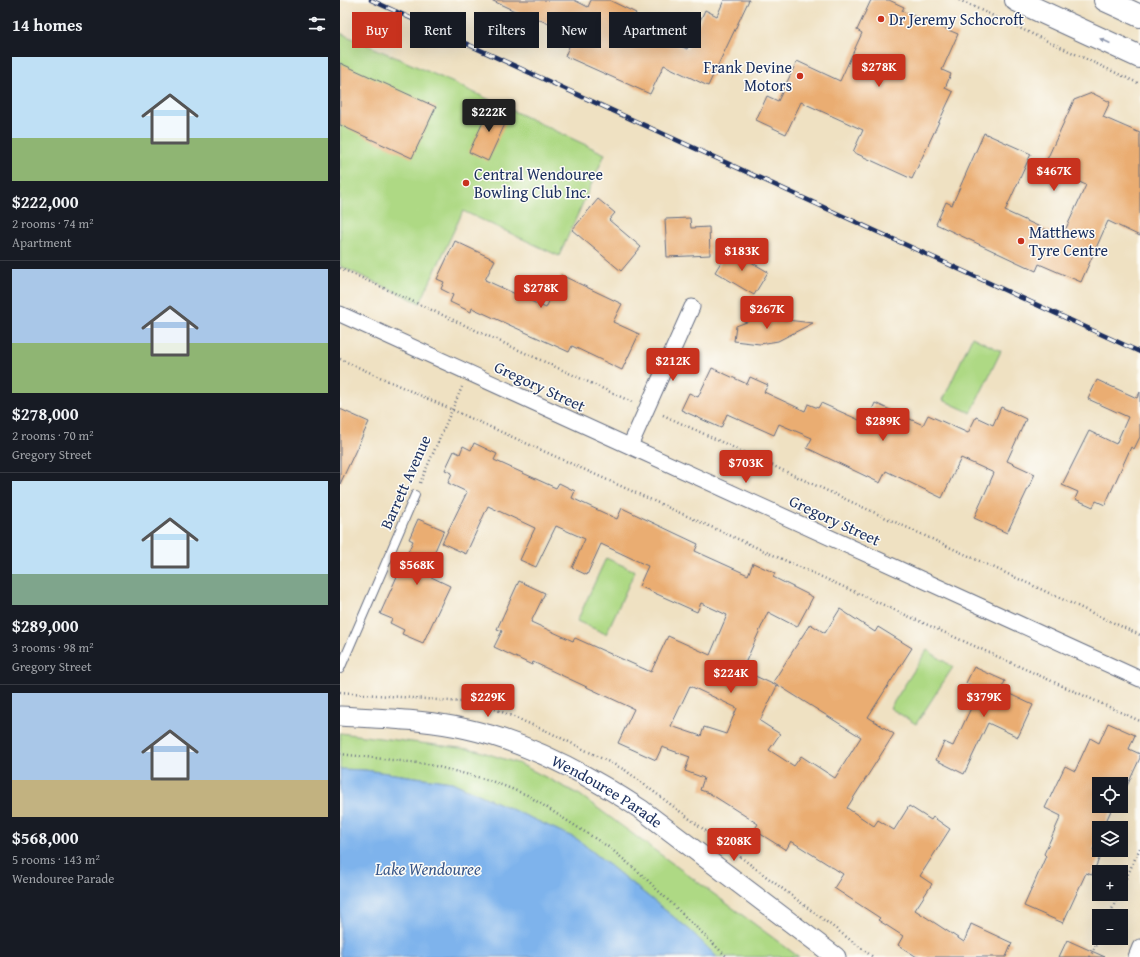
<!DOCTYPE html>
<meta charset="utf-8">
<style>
:root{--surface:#171b24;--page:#20242c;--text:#f1f3f6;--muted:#9ea1a6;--line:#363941;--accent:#c8321e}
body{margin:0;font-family:"Gentium Book Plus",serif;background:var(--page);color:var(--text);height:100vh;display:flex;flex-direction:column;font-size:15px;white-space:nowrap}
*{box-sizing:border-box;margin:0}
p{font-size:13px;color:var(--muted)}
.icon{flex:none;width:22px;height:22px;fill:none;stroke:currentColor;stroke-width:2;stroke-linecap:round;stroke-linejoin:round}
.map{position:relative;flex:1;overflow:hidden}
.details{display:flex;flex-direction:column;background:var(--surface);width:340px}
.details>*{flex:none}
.hud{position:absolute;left:12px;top:12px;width:380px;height:36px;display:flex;gap:8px}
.tools{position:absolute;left:752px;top:777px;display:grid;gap:8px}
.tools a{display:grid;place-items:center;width:36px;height:36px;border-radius:0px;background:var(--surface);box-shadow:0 4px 16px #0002;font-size:20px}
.price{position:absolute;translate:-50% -34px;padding:0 9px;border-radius:4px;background:var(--accent);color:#fff;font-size:13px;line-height:26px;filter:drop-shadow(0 1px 2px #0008)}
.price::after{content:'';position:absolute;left:50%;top:24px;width:12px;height:9px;margin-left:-6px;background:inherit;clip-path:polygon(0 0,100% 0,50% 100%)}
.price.on{background:#222;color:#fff}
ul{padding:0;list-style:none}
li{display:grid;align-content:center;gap:8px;height:212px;padding:0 12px}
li+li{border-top:1px solid var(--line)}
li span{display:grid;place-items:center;height:124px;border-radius:0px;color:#555}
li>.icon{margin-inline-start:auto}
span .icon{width:72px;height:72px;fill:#fffc;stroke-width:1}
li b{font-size:17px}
h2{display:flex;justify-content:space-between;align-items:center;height:48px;padding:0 12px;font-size:17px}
.tag{padding:0 14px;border-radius:0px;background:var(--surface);box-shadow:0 4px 16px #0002;font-size:14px;line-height:36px}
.tag.on{background:var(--accent);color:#fff}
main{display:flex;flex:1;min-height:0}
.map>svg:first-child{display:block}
.green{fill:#aed984;stroke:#648471}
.water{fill:#7eb3ec;stroke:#4c71a5}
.building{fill:#eaad72;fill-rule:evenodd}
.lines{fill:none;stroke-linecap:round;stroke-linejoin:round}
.service-casing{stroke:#656d81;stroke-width:10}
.minor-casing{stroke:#656d81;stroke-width:17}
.tertiary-casing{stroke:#656d81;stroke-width:21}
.secondary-casing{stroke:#656d81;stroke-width:24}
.path{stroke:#656d81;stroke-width:2.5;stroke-dasharray:1 3;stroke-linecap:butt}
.service{stroke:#fff;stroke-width:8}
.minor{stroke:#fff;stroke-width:15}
.tertiary{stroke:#fff;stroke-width:19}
.secondary{stroke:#fff;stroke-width:22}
.rail-casing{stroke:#1b2f5e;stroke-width:4.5}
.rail{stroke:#fdfcf7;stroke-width:3;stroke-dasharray:9;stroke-linecap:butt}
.oneway{fill:#8d97ae}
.poi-dot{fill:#c8321e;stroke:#fdfcf7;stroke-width:1.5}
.labels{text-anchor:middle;stroke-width:3;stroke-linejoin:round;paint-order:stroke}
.poi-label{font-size:16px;fill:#1b2f5e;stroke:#fdfcf7;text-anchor:start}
.street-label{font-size:16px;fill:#1b2f5e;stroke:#fdfcf7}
.water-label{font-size:17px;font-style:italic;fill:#395789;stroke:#fdfcf7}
</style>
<main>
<section class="details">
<h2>14 homes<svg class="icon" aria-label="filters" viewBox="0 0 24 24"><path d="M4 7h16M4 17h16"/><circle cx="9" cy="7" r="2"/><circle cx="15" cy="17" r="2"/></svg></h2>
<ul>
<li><span style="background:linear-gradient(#bfe0f5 65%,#8fb573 0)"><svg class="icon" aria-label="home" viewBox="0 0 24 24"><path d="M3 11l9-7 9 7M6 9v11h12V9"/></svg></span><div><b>$222,000</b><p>2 rooms · 74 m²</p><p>Apartment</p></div></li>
<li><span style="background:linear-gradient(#a9c7e8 60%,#8fb573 0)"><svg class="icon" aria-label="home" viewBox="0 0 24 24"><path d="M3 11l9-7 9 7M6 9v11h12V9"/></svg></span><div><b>$278,000</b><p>2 rooms · 70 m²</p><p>Gregory Street</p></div></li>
<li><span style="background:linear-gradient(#bfe0f5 75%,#7fa58c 0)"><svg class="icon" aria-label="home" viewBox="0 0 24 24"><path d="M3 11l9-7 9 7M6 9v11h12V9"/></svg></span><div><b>$289,000</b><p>3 rooms · 98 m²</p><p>Gregory Street</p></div></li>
<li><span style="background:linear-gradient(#a9c7e8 70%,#c2b280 0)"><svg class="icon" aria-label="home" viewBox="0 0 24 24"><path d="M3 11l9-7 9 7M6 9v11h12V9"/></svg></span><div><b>$568,000</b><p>5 rooms · 143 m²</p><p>Wendouree Parade</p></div></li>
</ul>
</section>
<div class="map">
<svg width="800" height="957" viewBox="0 0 800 957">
<rect width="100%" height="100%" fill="#fdfcf7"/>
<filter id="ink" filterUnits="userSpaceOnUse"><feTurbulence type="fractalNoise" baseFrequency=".025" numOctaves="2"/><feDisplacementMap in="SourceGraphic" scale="8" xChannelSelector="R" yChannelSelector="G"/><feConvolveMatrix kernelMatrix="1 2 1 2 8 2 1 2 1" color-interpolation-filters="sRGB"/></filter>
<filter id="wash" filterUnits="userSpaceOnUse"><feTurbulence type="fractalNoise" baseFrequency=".012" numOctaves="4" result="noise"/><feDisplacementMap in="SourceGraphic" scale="16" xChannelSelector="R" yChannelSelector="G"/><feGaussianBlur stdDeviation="0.9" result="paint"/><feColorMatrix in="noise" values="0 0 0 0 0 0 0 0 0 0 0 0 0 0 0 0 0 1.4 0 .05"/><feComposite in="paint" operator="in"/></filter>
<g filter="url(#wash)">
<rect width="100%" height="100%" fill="#efe1c2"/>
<path class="green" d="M0 33 105 79 265 154 219 256 123 211 80 303 0 266Z
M632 337 661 351 631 413 603 400Z
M266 558 295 571 266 634 237 621Z
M587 650 613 667 576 724 550 708Z
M0 733 136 750 180 764 240 795 459 957H377L351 931 237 839 112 782 25 770 0 769Z"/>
<path class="water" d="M0 769 25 770 112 782 237 839 351 931 377 957H0Z"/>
<g id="blocks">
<path class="building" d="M151 0H234L248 7 251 0H269L296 13 291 23 347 49 365 10 377 16 384 0H409L368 86 324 65 310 94 225 56 234 35 191 16 190 18Z
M531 0H549L564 7 562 11 618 34 602 70 611 74 605 88 613 92 572 179 513 152 523 130 461 102 446 134 416 120 427 96 438 101 457 61 500 81 522 33 517 30Z
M0 63 96 107 72 158 0 125Z
M752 93 770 102 763 117 800 133V236L768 221 741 282 699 264 696 271 596 224 606 202 612 205 644 133 691 154 665 211 722 237 746 185 704 166 734 100Z
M151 105 170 113 148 161 129 152Z
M258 199 275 213 269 220 301 247 281 271 232 230Z
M350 218 351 228 369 227 370 255 327 257 325 219Z
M115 241 155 260 145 280 206 308 221 275 282 304 273 322 299 334 282 370 232 346 229 352 132 308 131 312 110 302 113 295 101 289 104 282 97 279Z
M389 249 428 272 414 295 375 272Z
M420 317 473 323 438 341 420 344 394 341 396 326Z
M372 368 407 384 410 377 428 385 424 392 465 411 468 404 478 408 481 403 526 423 535 403 583 425 588 415 628 433 636 417 653 425 661 407 686 419 667 461 695 474 667 533 634 518 654 473 621 458 602 498 546 471 540 483 467 448 472 438 439 424 434 435 387 414 381 428 341 410 349 393 358 397Z
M757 380 797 398 800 392V437L794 449 791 447 765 505 756 501 753 507 735 499 738 492 722 485 749 431 776 444 788 417 748 399Z
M0 409 29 422 0 484Z
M134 443 157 454 154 460 216 488 219 483 235 491 232 498 277 519 282 508 358 544 355 551 408 575 413 563 435 573 433 577 473 597 457 627 428 612 402 670 437 686 420 721 440 734 429 750 454 766 461 756 495 778 521 737 433 682 470 624 485 633 500 609 535 632 538 627 572 648 528 717 554 734 507 808 534 826 538 820 554 830 569 806 591 820 593 817 610 829 580 876 592 884 575 910 624 942 631 924 672 943 666 957H577L558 945 563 936 538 920 540 918 494 888 503 874 451 841 446 850 414 830 418 824 369 793 360 790 364 778 345 771 350 757 322 747 316 760 278 743 294 709 193 662 192 665 154 647 162 631 157 629 179 581 205 593 191 622 233 641 235 638 311 672 328 636 370 655 387 615 361 603 357 612 299 586 308 566 261 544 247 575 232 568 245 539 216 526 196 567 180 560 195 528 148 506 126 554 102 543 127 492 108 483 112 473 105 470 114 451 120 454 123 446 131 450ZM350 686 397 708 386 734 364 727 361 736 331 726Z
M78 519 104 530 85 574 110 586 83 643 62 634 64 630 50 623 52 619 40 614 73 541 69 539Z
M634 667 665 681 661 690 693 705 678 737 648 723 624 774 596 760 604 742 613 746 631 708 624 705 633 686 626 683Z
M768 723 795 735 789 749 800 754V758L787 786 783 784 781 788V784H759V806H773L763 828H759V836L753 850H763L752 875 746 873 723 923 684 906 706 856 704 854 721 816 705 808 725 766 735 771 750 738 759 743Z
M727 940 765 957H719Z"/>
</g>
</g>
<g filter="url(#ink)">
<use href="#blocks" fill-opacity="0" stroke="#656d81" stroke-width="1"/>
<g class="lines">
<defs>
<path id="service" d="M0 669 75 495"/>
<path id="minor" d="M0 314 800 679
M290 446 352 307
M796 957 800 947"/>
<g id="tertiary">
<path id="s1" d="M0 716C42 719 86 719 127 729 190 743 249 775 302 810L496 957"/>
</g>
<path id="secondary" d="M676 0 800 57
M765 0 800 16"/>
</defs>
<use href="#service" class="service-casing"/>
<use href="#minor" class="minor-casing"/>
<use href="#tertiary" class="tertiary-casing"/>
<use href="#secondary" class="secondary-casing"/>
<path class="path" d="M619 0 800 84
M0 268 292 402
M0 359 800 721
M323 415 800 635
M80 483 122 387
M0 692 122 702 155 709 211 733 285 770 533 957
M0 754 87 764 149 780 187 795 270 848 301 874 387 957
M781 889 800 848
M769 916 779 894
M750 957 759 938"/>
<use href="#service" class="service"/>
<use href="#minor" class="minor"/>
<use href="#tertiary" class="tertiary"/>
<use href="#secondary" class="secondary"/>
<defs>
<path id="rail" d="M31 0 800 352"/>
</defs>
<use href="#rail" class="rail-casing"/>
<use href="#rail" class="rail"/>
</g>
<defs><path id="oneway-solid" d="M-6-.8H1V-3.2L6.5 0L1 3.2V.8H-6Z"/></defs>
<use class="oneway" href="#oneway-solid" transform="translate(765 41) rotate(-155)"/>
</g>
<g class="poi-dot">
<circle cx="541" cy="19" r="4"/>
<circle cx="460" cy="76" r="4"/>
<circle cx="126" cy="183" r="4"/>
<circle cx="681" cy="241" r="4"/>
</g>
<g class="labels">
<g class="poi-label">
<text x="549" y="25">Dr Jeremy Schocroft</text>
<text x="452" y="73" text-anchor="end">Frank Devine<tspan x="452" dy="18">Motors</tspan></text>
<text x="134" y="180">Central Wendouree<tspan x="134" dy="18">Bowling Club Inc.</tspan></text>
<text x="689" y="238">Matthews<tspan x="689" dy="18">Tyre Centre</tspan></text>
</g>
<g class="street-label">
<text transform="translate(200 386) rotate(25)" y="6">Gregory Street</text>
<text transform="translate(65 482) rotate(-66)" y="6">Barrett Avenue</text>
<text transform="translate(495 520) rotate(25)" y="6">Gregory Street</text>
<text dy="6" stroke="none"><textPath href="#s1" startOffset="282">Wendouree Parade</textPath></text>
</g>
<g class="water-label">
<text x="88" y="875">Lake Wendouree</text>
</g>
</g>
</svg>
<div class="tools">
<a><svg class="icon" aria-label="locate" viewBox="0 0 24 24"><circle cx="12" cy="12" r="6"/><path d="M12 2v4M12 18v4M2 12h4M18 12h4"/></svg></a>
<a><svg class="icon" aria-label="layers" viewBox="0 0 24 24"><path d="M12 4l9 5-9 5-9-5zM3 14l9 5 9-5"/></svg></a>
<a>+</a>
<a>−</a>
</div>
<b class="price" style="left:539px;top:88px">$278K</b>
<b class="price on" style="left:149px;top:133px">$222K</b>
<b class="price" style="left:714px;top:192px">$467K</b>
<b class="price" style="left:402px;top:272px">$183K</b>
<b class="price" style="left:201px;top:309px">$278K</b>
<b class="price" style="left:427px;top:330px">$267K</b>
<b class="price" style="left:333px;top:382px">$212K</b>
<b class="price" style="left:543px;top:442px">$289K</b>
<b class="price" style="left:406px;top:484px">$703K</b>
<b class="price" style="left:77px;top:586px">$568K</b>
<b class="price" style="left:391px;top:694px">$224K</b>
<b class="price" style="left:148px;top:718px">$229K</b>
<b class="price" style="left:644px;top:718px">$379K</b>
<b class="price" style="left:394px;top:862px">$208K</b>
<div class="hud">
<a class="tag on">Buy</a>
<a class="tag">Rent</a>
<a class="tag">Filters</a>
<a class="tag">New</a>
<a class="tag">Apartment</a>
</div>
</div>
</main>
